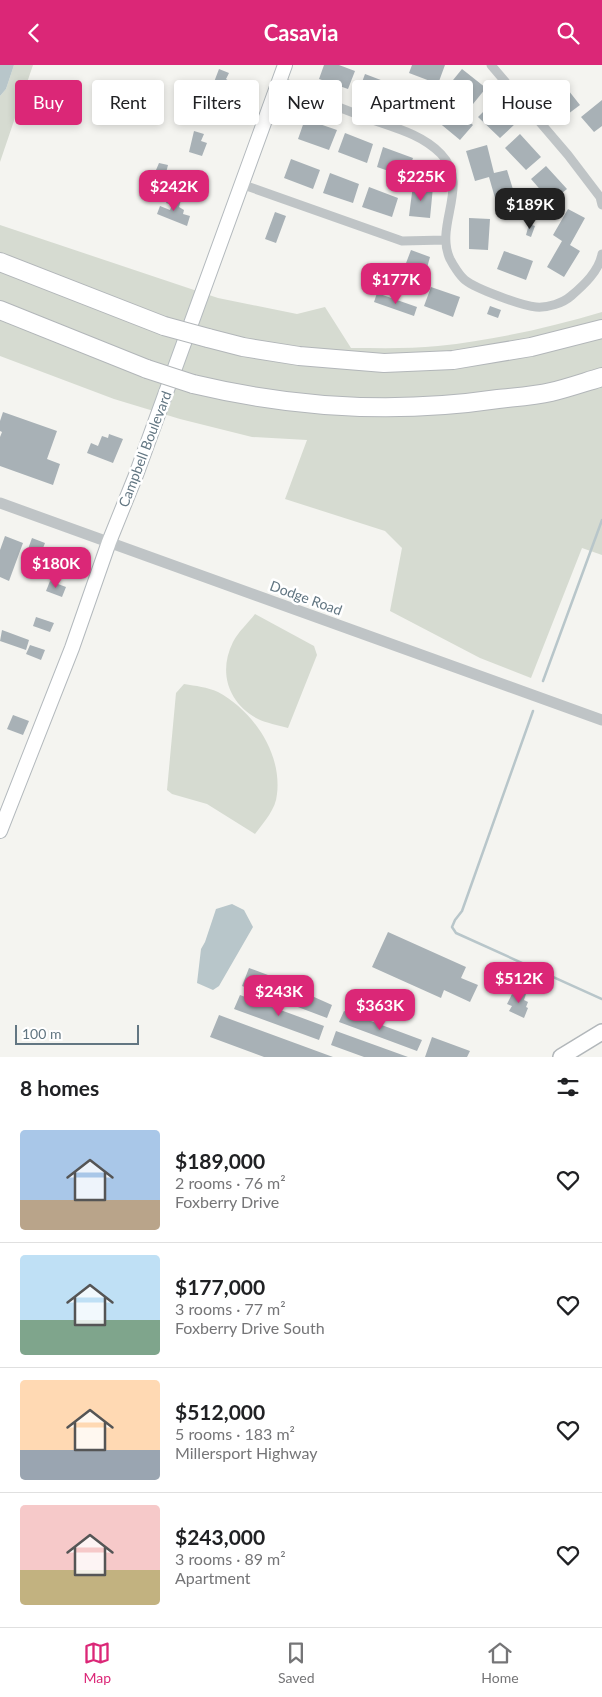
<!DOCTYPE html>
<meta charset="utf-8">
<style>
:root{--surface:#fff;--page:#f2f2f2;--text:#202124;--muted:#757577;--line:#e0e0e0;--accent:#db2777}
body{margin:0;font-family:Lato,sans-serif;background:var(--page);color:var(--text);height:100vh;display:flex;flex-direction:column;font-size:19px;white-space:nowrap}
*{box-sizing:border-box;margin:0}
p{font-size:16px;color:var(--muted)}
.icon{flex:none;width:28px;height:28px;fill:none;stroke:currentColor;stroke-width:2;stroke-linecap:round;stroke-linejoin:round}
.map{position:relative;height:992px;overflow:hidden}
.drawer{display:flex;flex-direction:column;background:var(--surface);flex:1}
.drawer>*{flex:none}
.top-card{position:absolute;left:15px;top:15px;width:572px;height:45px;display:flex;gap:10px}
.scale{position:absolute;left:15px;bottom:12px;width:124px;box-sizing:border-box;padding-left:5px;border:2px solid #627682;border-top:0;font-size:14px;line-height:18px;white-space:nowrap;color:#627682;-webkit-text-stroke:4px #fff;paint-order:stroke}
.price{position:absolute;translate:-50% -42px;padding:0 11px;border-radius:10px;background:var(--accent);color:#fff;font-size:16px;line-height:32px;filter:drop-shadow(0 1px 2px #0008)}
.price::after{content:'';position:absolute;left:50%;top:30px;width:15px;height:11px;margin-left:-8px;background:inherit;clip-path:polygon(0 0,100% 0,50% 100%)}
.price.on{background:#222;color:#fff}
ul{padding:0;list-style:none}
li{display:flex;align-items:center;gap:15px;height:125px;padding:0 20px}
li+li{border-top:1px solid var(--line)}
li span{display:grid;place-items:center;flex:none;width:140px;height:100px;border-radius:5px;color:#555}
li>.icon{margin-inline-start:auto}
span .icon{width:60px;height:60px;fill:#fffc;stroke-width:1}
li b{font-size:21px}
h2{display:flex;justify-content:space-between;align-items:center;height:60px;padding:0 20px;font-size:21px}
.chip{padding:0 18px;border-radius:5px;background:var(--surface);box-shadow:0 2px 8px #0003;font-size:18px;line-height:45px}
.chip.on{background:var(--accent);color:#fff}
header{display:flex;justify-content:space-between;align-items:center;height:65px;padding:0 20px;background:var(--accent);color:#fff;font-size:22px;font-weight:700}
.menu{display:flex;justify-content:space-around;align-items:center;height:70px;border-top:1px solid var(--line);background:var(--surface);font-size:14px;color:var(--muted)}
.menu a{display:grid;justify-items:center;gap:2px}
.menu .on{color:var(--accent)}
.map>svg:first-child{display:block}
.green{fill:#d6dbd1}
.water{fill:#b8c6ca}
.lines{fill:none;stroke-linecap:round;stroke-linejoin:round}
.stream{stroke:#b8c6ca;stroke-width:2.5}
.building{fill:#a8b1b6}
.secondary-casing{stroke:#b3b9bd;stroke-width:16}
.primary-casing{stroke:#b2b7ba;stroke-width:18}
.motorway-casing{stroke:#b2b6b9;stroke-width:20}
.minor{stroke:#bfc4c6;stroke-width:9}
.tertiary{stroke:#bfc4c6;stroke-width:11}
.secondary{stroke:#fff;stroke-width:14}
.primary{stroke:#fff;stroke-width:15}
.motorway{stroke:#fff;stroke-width:18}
.motorway-bridge-casing{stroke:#b2b6b9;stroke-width:20;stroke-linecap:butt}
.motorway-bridge{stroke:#fff;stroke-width:18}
.labels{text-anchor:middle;stroke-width:5;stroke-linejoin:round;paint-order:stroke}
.street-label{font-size:14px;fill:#627682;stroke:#fff}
</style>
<header><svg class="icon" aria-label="back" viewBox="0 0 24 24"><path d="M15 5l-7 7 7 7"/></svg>Casavia<svg class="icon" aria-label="search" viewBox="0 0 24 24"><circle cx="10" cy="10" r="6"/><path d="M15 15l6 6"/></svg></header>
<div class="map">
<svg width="602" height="992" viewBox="0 0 602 992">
<rect width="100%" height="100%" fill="#f4f4f0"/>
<path class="green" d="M14 0H33L0 97V31L6 24Z
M0 160 218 233 297 249 325 242 351 283C379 283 410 284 438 281 494 275 548 263 602 247V490L582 483 531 613 480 593 390 546 402 483 385 466 285 434 307 375 252 372 180 354 114 334 0 291Z
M255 549 314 581 317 590 288 663C278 660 266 658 258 654 228 638 218 607 233 577 238 567 248 558 255 549Z
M184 619C196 621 207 622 218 627 253 646 282 688 277 729 276 744 264 757 255 769L207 739 172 729 167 725 176 628Z"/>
<path class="water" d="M0 0H14L6 24 0 31Z
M232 839 244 845 253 862 219 921 213 925 197 918 201 884 205 877 216 844Z"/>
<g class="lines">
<path class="stream" d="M543 616 602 455
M533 646 462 846 455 855 452 862 456 868 602 934"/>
</g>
<path class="building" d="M324 0H339L355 6 348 24 319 14Z
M412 0H445L438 19 409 8Z
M219 4 229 8 226 14 229 16 224 30 211 25Z
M462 4 486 23 473 39 449 20Z
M365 9 394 20 387 39 358 28Z
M561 16 580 40 564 52 556 42 554 43 545 28Z
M403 23 433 33 426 52 397 42Z
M206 32 216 36 214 42 219 45 216 55 199 49Z
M602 35V61L594 67 581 52Z
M493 37 515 59 500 73 478 52Z
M450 40 473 60 460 75 437 56Z
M305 54 337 65 329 85 298 74Z
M194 66 204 69 201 76 207 78 202 91 189 87Z
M345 68 373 79 367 98 338 87Z
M520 69 541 92 526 105 505 83Z
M487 80 494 108 507 105 516 134 497 140 489 112 475 116 466 86Z
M383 82 413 93 406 112 377 102Z
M291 94 320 105 313 124 284 113Z
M159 98 168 100 166 108 156 105Z
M546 101 567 124 551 137 531 114Z
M330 108 359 119 353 138 323 128Z
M193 111 203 115 199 126 189 123Z
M413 120 433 122 430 153 409 151Z
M369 122 398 133 392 152 362 142Z
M174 132 181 135 179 142 184 145 183 149 190 151 187 161 157 149 160 141 170 145 172 140 166 138 168 133 173 135Z
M568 144 585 153 570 180 580 186 564 212 547 202 562 176 553 170Z
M275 147 286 151 276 178 265 174Z
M469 153 490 154 488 185 469 184Z
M529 159 535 161 531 172 526 170Z
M411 185 430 192 425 210 424 209 419 221 400 214Z
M504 186 533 196 526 215 497 204Z
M431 222 460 232 453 252 424 241Z
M377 228 417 242 414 251 374 237Z
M490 241 501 245 498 253 487 249Z
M3 347 57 366 47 394 60 399 53 420 0 401V372L2 367 0 366V356Z
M109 369 123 374 113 398 87 388 91 378 98 381 102 371 108 373Z
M5 471 23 478 9 516 0 512V485Z
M32 473 45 478 36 501 27 497 31 485 28 484Z
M50 516 66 522 62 532 46 526Z
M36 552 54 558 50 567 33 561Z
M2 565 29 575 26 585 0 576Z
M30 580 45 585 41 595 26 589Z
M13 650 29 656 23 670 7 664Z
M388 867 466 902 461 913 478 920 470 937 444 925 441 933 372 902Z
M249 903 276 913V915L332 940 327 953 242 921Z
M519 925 526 929 524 935 528 937 526 942 528 943 524 953 509 946 512 941 507 939 512 929 516 931Z
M240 930 324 961 319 975 234 944Z
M344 946 422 975 417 986 339 957Z
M219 950 333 992H264L210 972Z
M336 966 408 992H364L331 980Z
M432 972 470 986 467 992H425Z"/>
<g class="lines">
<defs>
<path id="secondary" d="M0 766 72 583 109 477 136 410 285 0"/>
<path id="primary" d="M561 992 602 967"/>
<path id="motorway" d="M0 197 164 261
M0 245 147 304
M208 273 243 282 299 291 384 298 453 295 531 282 602 264
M193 319C294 343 396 349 498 334 516 332 534 331 551 327 568 323 585 317 602 312"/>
</defs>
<use href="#secondary" class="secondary-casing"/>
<use href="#primary" class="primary-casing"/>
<use href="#motorway" class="motorway-casing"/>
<path class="minor" d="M491 0 568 90 600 132 602 140
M280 15C306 29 332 40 359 50 387 61 420 67 441 89 471 120 434 160 450 194 453 200 460 211 465 215 476 224 523 241 536 242 548 243 563 238 571 231 584 220 599 206 602 189
M241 119 402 176 445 175"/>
<path class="tertiary" d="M0 438 602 655"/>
<use href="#secondary" class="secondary"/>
<use href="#primary" class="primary"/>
<use href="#motorway" class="motorway"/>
<defs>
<path id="motorway-bridge" d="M164 261 208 273
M147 304 193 319"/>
</defs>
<use href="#motorway-bridge" class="motorway-bridge-casing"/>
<use href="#motorway-bridge" class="motorway-bridge"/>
</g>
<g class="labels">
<g class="street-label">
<text transform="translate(145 384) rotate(-69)" y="5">Campbell Boulevard</text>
<text transform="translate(306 533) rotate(20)" y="5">Dodge Road</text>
</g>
</g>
</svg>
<div class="scale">100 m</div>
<b class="price" style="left:421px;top:137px">$225K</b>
<b class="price" style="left:174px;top:147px">$242K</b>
<b class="price on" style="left:530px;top:165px">$189K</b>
<b class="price" style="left:396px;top:240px">$177K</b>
<b class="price" style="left:56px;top:524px">$180K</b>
<b class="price" style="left:519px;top:939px">$512K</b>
<b class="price" style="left:279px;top:952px">$243K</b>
<b class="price" style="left:380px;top:966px">$363K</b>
<div class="top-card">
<a class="chip on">Buy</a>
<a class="chip">Rent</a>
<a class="chip">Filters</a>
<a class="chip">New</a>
<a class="chip">Apartment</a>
<a class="chip">House</a>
</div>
</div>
<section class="drawer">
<h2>8 homes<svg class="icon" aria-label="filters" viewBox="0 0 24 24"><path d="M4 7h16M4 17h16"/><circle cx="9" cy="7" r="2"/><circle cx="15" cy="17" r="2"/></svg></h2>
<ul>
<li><span style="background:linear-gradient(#a9c7e8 70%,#b9a48a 0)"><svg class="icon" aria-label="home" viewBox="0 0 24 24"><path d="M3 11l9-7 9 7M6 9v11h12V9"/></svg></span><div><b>$189,000</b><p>2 rooms · 76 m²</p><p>Foxberry Drive</p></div><svg class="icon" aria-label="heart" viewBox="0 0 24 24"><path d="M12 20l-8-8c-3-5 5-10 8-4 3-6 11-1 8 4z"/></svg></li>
<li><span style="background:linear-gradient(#bfe0f5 65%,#7fa58c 0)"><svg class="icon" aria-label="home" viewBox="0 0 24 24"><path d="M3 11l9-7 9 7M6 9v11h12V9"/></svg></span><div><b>$177,000</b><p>3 rooms · 77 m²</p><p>Foxberry Drive South</p></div><svg class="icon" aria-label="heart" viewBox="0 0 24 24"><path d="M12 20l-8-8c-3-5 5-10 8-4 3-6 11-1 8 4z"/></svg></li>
<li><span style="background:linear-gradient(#ffd9b3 70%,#9aa5b1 0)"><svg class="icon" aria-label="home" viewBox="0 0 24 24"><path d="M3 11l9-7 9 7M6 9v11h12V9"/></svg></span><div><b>$512,000</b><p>5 rooms · 183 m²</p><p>Millersport Highway</p></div><svg class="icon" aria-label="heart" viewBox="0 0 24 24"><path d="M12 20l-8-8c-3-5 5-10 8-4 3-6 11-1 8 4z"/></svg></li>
<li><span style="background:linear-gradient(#f6c9c9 65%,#c2b280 0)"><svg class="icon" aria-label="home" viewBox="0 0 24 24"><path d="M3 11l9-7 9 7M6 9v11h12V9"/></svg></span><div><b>$243,000</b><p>3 rooms · 89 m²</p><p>Apartment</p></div><svg class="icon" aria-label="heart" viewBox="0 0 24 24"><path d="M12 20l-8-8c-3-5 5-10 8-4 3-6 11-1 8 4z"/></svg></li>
</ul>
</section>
<nav class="menu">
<a class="on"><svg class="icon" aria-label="map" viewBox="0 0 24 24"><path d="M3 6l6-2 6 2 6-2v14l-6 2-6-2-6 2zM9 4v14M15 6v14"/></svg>Map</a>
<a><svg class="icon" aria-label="saved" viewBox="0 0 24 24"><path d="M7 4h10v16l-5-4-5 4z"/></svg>Saved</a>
<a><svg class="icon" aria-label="home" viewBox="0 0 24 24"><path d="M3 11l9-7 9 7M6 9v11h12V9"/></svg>Home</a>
</nav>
